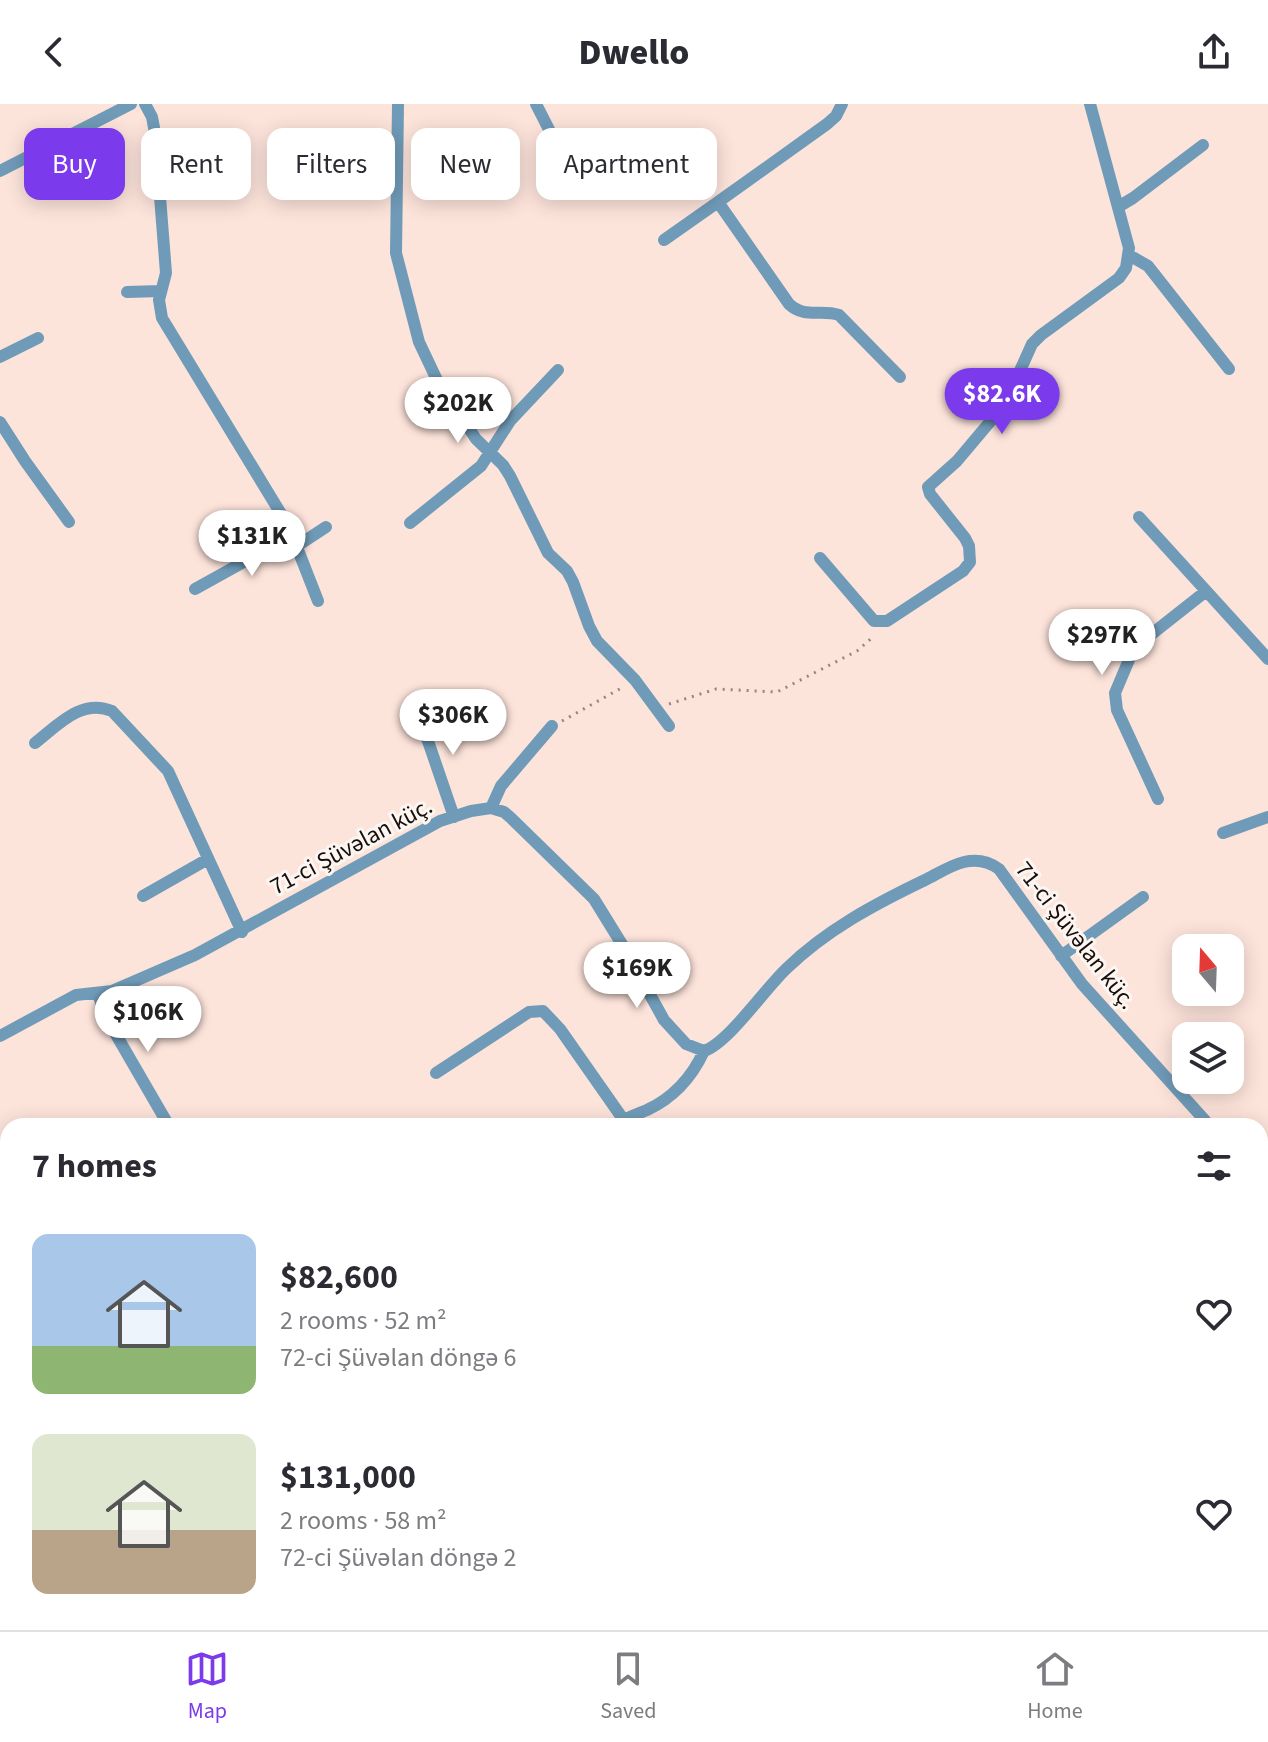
<!DOCTYPE html>
<meta charset="utf-8">
<style>
:root{--surface:#fff;--page:#f2f2f3;--text:#2b2b33;--muted:#7c7c81;--line:#e1e1e2;--accent:#7c3aed}
body{margin:0;font-family:"Source Sans 3",sans-serif;background:var(--page);color:var(--text);height:100vh;display:flex;flex-direction:column;font-size:30px;white-space:nowrap}
*{box-sizing:border-box;margin:0}
p{font-size:26px;color:var(--muted)}
.icon{flex:none;width:44px;height:44px;fill:none;stroke:currentColor;stroke-width:2;stroke-linecap:round;stroke-linejoin:round}
.map{position:relative;flex:1;overflow:hidden}
.drawer{position:absolute;left:0px;top:1014px;width:1268px;height:512px;display:flex;flex-direction:column;background:var(--surface);border-radius:24px 24px 0 0;box-shadow:0 4px 20px #0003}
.drawer>*{flex:none}
.guide{position:absolute;left:24px;top:24px;width:800px;height:72px;display:flex;gap:16px}
.needle{width:52px;rotate:341deg}
.tools{position:absolute;left:1172px;top:830px;display:grid;gap:16px}
.tools a{display:grid;place-items:center;width:72px;height:72px;border-radius:16px;background:var(--surface);box-shadow:0 4px 20px #0003;font-size:40px}
.price{position:absolute;translate:-50% -68px;padding:0 18px;border-radius:28px;background:#fff;color:#222;font-size:26px;line-height:52px;filter:drop-shadow(0 2px 4px #0008)}
.price::after{content:'';position:absolute;left:50%;top:48px;width:24px;height:18px;margin-left:-12px;background:inherit;clip-path:polygon(0 0,100% 0,50% 100%)}
.price.active{background:var(--accent);color:#fff}
ul{padding:0;list-style:none}
li{display:flex;align-items:center;gap:24px;height:200px;padding:0 32px}
li span{display:grid;place-items:center;flex:none;width:224px;height:160px;border-radius:16px;color:#555}
li>.icon{margin-inline-start:auto}
span .icon{width:96px;height:96px;fill:#fffc;stroke-width:1}
li b{font-size:34px}
h2{display:flex;justify-content:space-between;align-items:center;height:96px;padding:0 32px;font-size:34px}
.chip{padding:0 28px;border-radius:16px;background:var(--surface);box-shadow:0 4px 20px #0003;font-size:28px;line-height:72px}
.chip.active{background:var(--accent);color:#fff}
header{display:flex;justify-content:space-between;align-items:center;height:104px;padding:0 32px;background:var(--surface);font-size:36px;font-weight:800}
.menu{display:flex;justify-content:space-around;align-items:center;height:112px;border-top:2px solid var(--line);background:var(--surface);font-size:22px;color:var(--muted)}
.menu a{display:grid;justify-items:center;gap:4px}
.menu .active{color:var(--accent)}
.map>svg:first-child{display:block}
.lines{fill:none;stroke-linecap:round;stroke-linejoin:round}
.path{stroke:#97857e;stroke-width:3;stroke-dasharray:2 6;stroke-linecap:butt}
.minor{stroke:#709bb8;stroke-width:12}
.primary{stroke:#00567e;stroke-width:20}
.labels{text-anchor:middle;stroke-width:6;stroke-linejoin:round;paint-order:stroke}
.street-label{font-size:24px;fill:#180e0a;stroke:#fcf6f3}
</style>
<header><svg class="icon" aria-label="back" viewBox="0 0 24 24"><path d="M15 5l-7 7 7 7"/></svg>Dwello<svg class="icon" aria-label="share" viewBox="0 0 24 24"><path d="M12 15V3M7 8l5-5 5 5M5 13v7h14v-7"/></svg></header>
<div class="map">
<svg width="1268" height="1526" viewBox="0 0 1268 1526">
<rect width="100%" height="100%" fill="#fde4db"/>
<g class="lines">
<path class="path" d="M669 600 716 585 777 588 857 547 874 532
M562 617 625 582
M0 1196 8 1214"/>
<path class="minor" d="M145 0 152 13 155 29 166 169 159 196 162 214 289 423 318 497
M398 0 396 149 419 238 437 276 476 335 503 361 510 372 548 449 567 467 573 478 589 522 597 537 635 576 669 622
M536 0 560 47
M842 0 836 12 827 20 718 98 789 200C805 215 821 205 839 211L900 273
M0 67 131 0
M1118 103 1133 94 1203 41
M664 136 718 98
M1129 151 1148 162 1229 265
M127 188 161 187
M0 253 38 234
M0 318 25 357 69 418
M1139 413 1268 555
M410 419 481 362 510 317 558 266
M297 442 326 423
M820 454 874 517H887L963 467 970 458 969 442 965 434 930 390 928 383 957 357 1005 300 1032 240 1041 231 1119 174 1126 164 1129 144 1090 0
M195 485 292 431
M414 610 428 637 454 713
M35 639C57 622 81 594 112 607L168 667 242 828
M1158 695 1117 606 1115 589 1134 544 1205 488
M491 704 501 682 552 622
M1223 729 1268 713
M143 792 208 755
M1061 852 1143 793
M98 890 107 915 169 1022
M0 932 76 891 112 887 195 851 440 717 471 707 491 704 504 708 511 714 594 795 623 842 664 916 686 940 704 947C728 939 765 885 786 865 826 826 875 800 925 776 937 770 951 761 964 758 977 755 988 757 999 765L1082 880 1210 1022
M436 969 529 908 543 907 560 925 623 1015
M613 1022C624 1015 635 1011 647 1006 673 994 692 973 704 947
M1260 1076 1268 1085
M1260 1146 1268 1140
M1260 1405 1268 1418
M0 1425H8
M384 1518 387 1526"/>
<path class="primary" d="M0 1095 8 1115
M0 1154 8 1173
M155 1518 158 1526
M179 1518 183 1526"/>
</g>
<g class="labels">
<g class="street-label">
<text transform="translate(351 742) rotate(-28)" y="8">71-ci Şüvəlan küç.</text>
<text transform="translate(1076 831) rotate(52)" y="8">71-ci Şüvəlan küç.</text>
</g>
</g>
</svg>
<div class="tools">
<a><svg class="needle" viewBox="-14 -14 28 28"><path d="M0-13l5 13h-10z" fill="#e53935"/><path d="M0 13l5-13h-10z" fill="#7c7c81"/></svg></a>
<a><svg class="icon" aria-label="layers" viewBox="0 0 24 24"><path d="M12 4l9 5-9 5-9-5zM3 14l9 5 9-5"/></svg></a>
</div>
<b class="price active" style="left:1002px;top:332px">$82.6K</b>
<b class="price" style="left:458px;top:341px">$202K</b>
<b class="price" style="left:252px;top:474px">$131K</b>
<b class="price" style="left:1102px;top:573px">$297K</b>
<b class="price" style="left:453px;top:653px">$306K</b>
<b class="price" style="left:637px;top:906px">$169K</b>
<b class="price" style="left:148px;top:950px">$106K</b>
<div class="guide">
<a class="chip active">Buy</a>
<a class="chip">Rent</a>
<a class="chip">Filters</a>
<a class="chip">New</a>
<a class="chip">Apartment</a>
</div>
<section class="drawer">
<h2>7 homes<svg class="icon" aria-label="filters" viewBox="0 0 24 24"><path d="M4 7h16M4 17h16"/><circle cx="9" cy="7" r="2"/><circle cx="15" cy="17" r="2"/></svg></h2>
<ul>
<li><span style="background:linear-gradient(#a9c7e8 70%,#8fb573 0)"><svg class="icon" aria-label="home" viewBox="0 0 24 24"><path d="M3 11l9-7 9 7M6 9v11h12V9"/></svg></span><div><b>$82,600</b><p>2 rooms · 52 m²</p><p>72-ci Şüvəlan döngə 6</p></div><svg class="icon" aria-label="heart" viewBox="0 0 24 24"><path d="M12 20l-8-8c-3-5 5-10 8-4 3-6 11-1 8 4z"/></svg></li>
<li><span style="background:linear-gradient(#dfe7d0 60%,#b9a48a 0)"><svg class="icon" aria-label="home" viewBox="0 0 24 24"><path d="M3 11l9-7 9 7M6 9v11h12V9"/></svg></span><div><b>$131,000</b><p>2 rooms · 58 m²</p><p>72-ci Şüvəlan döngə 2</p></div><svg class="icon" aria-label="heart" viewBox="0 0 24 24"><path d="M12 20l-8-8c-3-5 5-10 8-4 3-6 11-1 8 4z"/></svg></li>
</ul>
</section>
</div>
<nav class="menu">
<a class="active"><svg class="icon" aria-label="map" viewBox="0 0 24 24"><path d="M3 6l6-2 6 2 6-2v14l-6 2-6-2-6 2zM9 4v14M15 6v14"/></svg>Map</a>
<a><svg class="icon" aria-label="saved" viewBox="0 0 24 24"><path d="M7 4h10v16l-5-4-5 4z"/></svg>Saved</a>
<a><svg class="icon" aria-label="home" viewBox="0 0 24 24"><path d="M3 11l9-7 9 7M6 9v11h12V9"/></svg>Home</a>
</nav>
